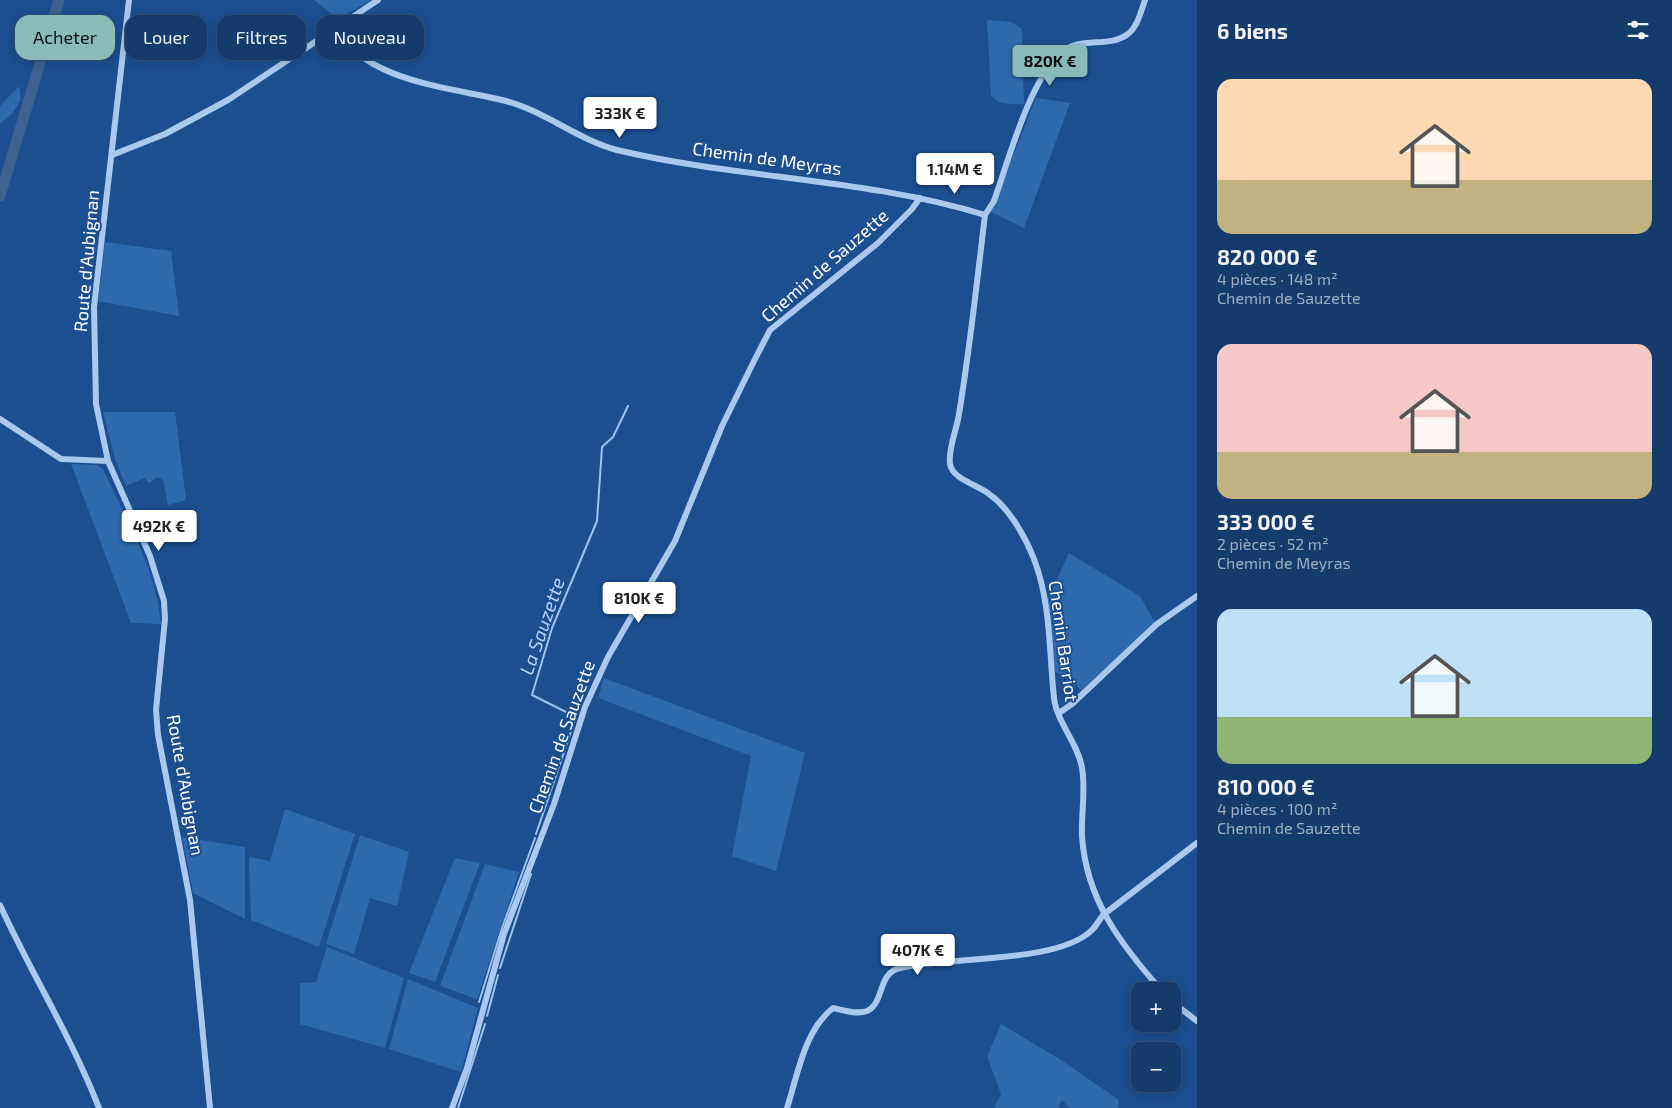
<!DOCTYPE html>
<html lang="fr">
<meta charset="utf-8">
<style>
:root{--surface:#143b6b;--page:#214673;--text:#f1f3f6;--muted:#9dadc1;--line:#33557e;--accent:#8bbbb9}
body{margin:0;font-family:"Exo 2",sans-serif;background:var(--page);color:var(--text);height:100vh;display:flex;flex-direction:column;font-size:19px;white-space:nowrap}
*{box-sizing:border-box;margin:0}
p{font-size:16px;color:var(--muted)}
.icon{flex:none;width:28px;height:28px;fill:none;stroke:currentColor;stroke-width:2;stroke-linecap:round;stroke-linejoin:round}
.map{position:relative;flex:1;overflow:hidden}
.panel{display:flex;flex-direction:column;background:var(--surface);width:475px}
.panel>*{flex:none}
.top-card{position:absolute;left:15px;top:15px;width:475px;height:45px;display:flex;gap:10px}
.fabs{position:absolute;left:1131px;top:982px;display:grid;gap:10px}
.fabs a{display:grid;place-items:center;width:50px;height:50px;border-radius:10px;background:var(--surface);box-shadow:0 2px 12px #0003,0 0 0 1px var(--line);font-size:25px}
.price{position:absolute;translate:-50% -42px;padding:0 11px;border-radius:5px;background:#fff;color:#222;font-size:16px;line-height:32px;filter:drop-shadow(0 1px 2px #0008)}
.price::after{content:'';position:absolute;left:50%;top:30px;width:15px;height:11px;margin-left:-8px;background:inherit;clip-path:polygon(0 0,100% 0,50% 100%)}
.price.active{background:var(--accent);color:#111}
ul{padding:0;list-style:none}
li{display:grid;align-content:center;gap:10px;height:265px;padding:0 20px}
li span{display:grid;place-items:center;height:155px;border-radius:15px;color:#555}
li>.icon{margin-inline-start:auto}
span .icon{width:90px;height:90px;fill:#fffc;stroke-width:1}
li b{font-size:21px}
h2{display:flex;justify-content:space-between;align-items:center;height:60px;padding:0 20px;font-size:21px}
.tag{padding:0 18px;border-radius:15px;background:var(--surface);box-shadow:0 2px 12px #0003,0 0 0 1px var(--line);font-size:18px;line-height:45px}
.tag.active{background:var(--accent);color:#111}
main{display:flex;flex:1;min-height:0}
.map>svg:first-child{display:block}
.green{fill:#2e69ad}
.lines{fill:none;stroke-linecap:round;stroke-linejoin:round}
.stream{stroke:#9cc4f0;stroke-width:2}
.river{stroke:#3c6290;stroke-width:11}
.minor{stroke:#a9c9ee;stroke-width:6}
.labels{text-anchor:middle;stroke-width:4;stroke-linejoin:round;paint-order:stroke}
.street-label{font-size:18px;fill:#fff;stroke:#1b4f8f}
.water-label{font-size:19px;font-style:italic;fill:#b5d3f5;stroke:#1b4f8f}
</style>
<main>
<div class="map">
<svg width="1197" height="1108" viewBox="0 0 1197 1108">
<rect width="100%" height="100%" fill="#1b4f8f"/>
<path class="green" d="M314 0H371L338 19Z
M987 20C1000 21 1013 19 1022 30L1024 104C1012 104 998 106 991 95Z
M19 86 21 99 12 114 0 124V106Z
M1036 98 1070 103 1024 228 991 212Z
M105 242 171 251 179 316 98 301Z
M103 412H175L186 500 168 505 163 480 158 477 149 483 145 478 126 486 116 462Z
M71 464 97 465 103 469C126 519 156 569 161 624L131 623Z
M1069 553 1140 596 1155 623 1082 690 1055 671 1047 601Z
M604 678 805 753 776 871 732 856 751 756 598 698Z
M285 809 355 834 319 947 251 920 249 857 270 861Z
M360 835 409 852 397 906 370 898 354 954 326 944Z
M182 837 245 847V919L193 893Z
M455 858 480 863 435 982 409 973Z
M485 864 519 872 477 999 440 986Z
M327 947 404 978 385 1048 300 1024V983L316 982Z
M408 979 478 1008 461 1072 389 1049Z
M1001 1024 1058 1058 1119 1100 1118 1108H1070L1062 1100 1058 1108H994L1001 1094 987 1056Z"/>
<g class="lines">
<path class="stream" d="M536 834 576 717 532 695 552 628 597 521 602 447 613 437 628 406
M500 968 531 874
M479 1002 502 928 535 838
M487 1016 498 975
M458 1108 485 1024"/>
<path class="river" d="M0 196 59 0"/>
<path class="minor" d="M129 0 94 307 96 404 108 461 150 556 164 601 165 619 156 710 158 735 190 900 210 1108
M1145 0C1141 11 1138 26 1128 34 1108 49 1079 35 1059 54 1028 86 1009 159 994 201L985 215C977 281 970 348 959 414 957 429 948 448 950 464 952 479 978 485 989 494 1009 508 1025 536 1034 559 1051 603 1049 652 1054 698 1057 723 1078 743 1082 768 1086 791 1081 813 1082 836 1086 900 1122 946 1162 991
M335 27C366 83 451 87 506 101 545 111 578 140 617 150 738 179 865 178 985 215
M112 155 165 134 228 100 378 0
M0 419 61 459 108 461
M1059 713 1072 704 1157 624 1197 596
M0 905C31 973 72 1038 99 1108
M1172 1002 1197 1021
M452 1108 467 1068 504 934 554 804 585 707 608 657 675 541 722 426 755 359 770 330 878 243 912 209 920 198
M787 1108C798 1074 804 1031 833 1008 842 1010 857 1015 867 1011 885 1003 877 973 900 968 948 956 1058 964 1092 930 1096 926 1100 919 1103 915L1197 843"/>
</g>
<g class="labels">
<g class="street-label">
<text transform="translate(767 159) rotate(8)" y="6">Chemin de Meyras</text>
<text transform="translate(87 261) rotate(-85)" y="6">Route d'Aubignan</text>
<text transform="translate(825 266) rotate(-41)" y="6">Chemin de Sauzette</text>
<text transform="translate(1063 641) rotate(82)" y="6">Chemin Barriot</text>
<text transform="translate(562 737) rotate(-70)" y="6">Chemin de Sauzette</text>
<text transform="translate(185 785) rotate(80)" y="6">Route d'Aubignan</text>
</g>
<g class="water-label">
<text transform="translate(542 626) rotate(-71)" y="7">La Sauzette</text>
</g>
</g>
</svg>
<div class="fabs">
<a>+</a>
<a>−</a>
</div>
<b class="price active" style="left:1050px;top:87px">820K €</b>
<b class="price" style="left:620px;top:139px">333K €</b>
<b class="price" style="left:955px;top:195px">1.14M €</b>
<b class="price" style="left:159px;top:552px">492K €</b>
<b class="price" style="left:639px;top:624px">810K €</b>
<b class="price" style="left:918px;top:976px">407K €</b>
<div class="top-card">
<a class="tag active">Acheter</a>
<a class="tag">Louer</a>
<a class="tag">Filtres</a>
<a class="tag">Nouveau</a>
</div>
</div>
<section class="panel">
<h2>6 biens<svg class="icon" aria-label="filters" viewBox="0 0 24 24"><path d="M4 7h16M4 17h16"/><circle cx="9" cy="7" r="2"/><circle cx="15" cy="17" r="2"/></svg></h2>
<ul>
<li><span style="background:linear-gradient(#ffd9b3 65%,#c2b280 0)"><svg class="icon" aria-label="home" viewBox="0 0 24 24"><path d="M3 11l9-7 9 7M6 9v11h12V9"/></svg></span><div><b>820 000 €</b><p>4 pièces · 148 m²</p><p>Chemin de Sauzette</p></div></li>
<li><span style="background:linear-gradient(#f6c9c9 70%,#c2b280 0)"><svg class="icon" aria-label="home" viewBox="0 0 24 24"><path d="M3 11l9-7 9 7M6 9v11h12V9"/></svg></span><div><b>333 000 €</b><p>2 pièces · 52 m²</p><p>Chemin de Meyras</p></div></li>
<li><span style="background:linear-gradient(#bfe0f5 70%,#8fb573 0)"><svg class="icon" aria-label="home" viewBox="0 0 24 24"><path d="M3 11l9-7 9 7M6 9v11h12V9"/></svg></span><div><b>810 000 €</b><p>4 pièces · 100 m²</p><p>Chemin de Sauzette</p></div></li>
</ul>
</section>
</main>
